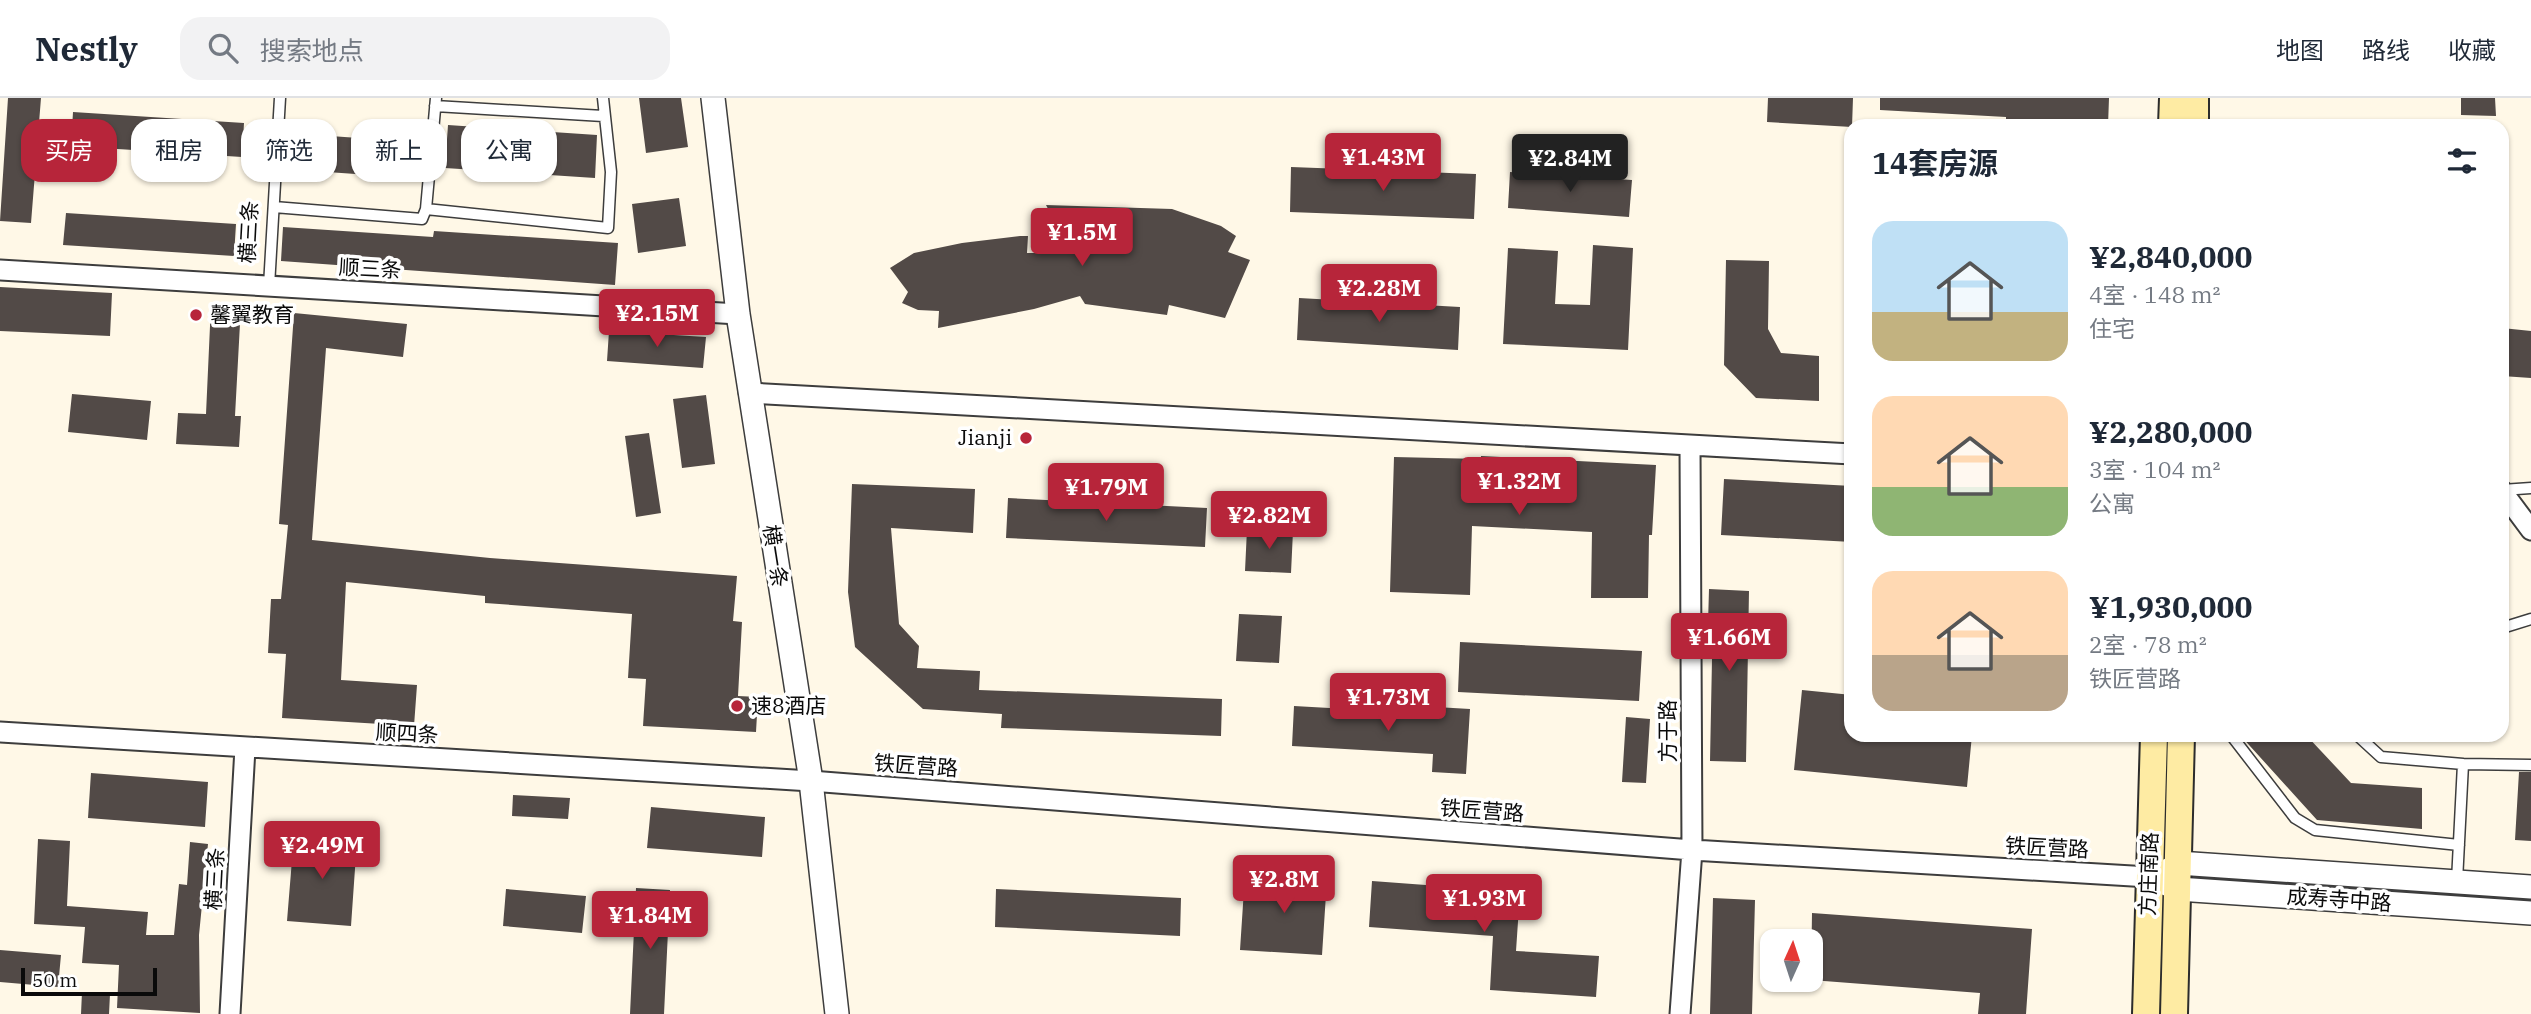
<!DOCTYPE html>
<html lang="zh">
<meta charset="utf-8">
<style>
:root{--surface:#fff;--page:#f2f2f3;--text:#1f2937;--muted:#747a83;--line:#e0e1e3;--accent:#b7253a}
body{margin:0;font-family:"IBM Plex Serif","Noto Sans SC",serif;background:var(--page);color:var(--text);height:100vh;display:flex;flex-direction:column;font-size:26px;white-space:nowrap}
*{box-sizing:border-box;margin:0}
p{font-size:23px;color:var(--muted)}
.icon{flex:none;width:38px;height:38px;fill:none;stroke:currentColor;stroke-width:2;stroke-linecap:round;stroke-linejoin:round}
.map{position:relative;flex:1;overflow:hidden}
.panel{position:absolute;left:1844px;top:21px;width:665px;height:623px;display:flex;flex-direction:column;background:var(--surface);border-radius:21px;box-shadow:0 2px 5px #0004}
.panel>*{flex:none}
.hud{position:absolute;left:21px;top:21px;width:665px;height:63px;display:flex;gap:14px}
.needle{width:46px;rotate:3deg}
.controls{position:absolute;left:1760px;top:831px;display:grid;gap:14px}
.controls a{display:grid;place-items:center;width:63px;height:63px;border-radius:14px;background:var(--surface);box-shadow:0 2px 5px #0004;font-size:35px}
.scale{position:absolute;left:21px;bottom:18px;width:136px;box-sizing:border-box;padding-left:7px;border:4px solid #0a0a0a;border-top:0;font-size:19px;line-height:24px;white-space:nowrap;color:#0a0a0a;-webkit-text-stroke:5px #fff;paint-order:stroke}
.price{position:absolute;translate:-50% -60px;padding:0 16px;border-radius:7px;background:var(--accent);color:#fff;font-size:23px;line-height:46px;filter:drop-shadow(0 2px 4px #0008)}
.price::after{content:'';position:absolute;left:50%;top:42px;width:21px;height:16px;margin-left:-10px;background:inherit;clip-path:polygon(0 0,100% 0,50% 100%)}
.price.selected{background:#222;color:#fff}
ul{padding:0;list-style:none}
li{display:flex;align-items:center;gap:21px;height:175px;padding:0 28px}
li span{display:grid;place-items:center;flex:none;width:196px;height:140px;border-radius:21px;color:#555}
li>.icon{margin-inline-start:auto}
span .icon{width:84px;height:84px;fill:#fffc;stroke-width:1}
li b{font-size:30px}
h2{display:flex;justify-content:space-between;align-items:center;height:84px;padding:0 28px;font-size:30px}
.chip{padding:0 24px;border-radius:21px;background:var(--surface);box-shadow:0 2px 5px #0004;font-size:24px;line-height:63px}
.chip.selected{background:var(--accent);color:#fff}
header{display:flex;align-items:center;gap:42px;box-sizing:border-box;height:98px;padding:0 35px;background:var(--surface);border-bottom:2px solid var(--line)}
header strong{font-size:33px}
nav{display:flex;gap:38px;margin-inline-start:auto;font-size:24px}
.search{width:490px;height:63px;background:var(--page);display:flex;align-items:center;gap:18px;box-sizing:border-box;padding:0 24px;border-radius:21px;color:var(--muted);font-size:26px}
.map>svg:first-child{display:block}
.building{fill:#524a47}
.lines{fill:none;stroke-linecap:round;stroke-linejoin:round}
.service-casing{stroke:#3d3d3d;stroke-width:13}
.minor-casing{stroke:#3d3d3d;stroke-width:23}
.tertiary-casing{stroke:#3d3d3d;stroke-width:26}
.secondary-casing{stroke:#2c2c2c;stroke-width:30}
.service{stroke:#fff;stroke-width:10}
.minor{stroke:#fff;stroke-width:19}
.tertiary{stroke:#fff;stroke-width:23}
.secondary{stroke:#feeba3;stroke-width:26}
.poi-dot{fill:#b7253a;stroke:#fff;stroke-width:2.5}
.labels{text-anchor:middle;stroke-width:7;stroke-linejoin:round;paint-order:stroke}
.street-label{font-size:21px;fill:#0a0a0a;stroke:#fff}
.poi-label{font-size:21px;fill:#0a0a0a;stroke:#fff;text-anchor:start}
</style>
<header>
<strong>Nestly</strong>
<div class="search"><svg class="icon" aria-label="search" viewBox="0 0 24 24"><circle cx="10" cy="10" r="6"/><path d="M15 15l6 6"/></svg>搜索地点</div>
<nav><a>地图</a><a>路线</a><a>收藏</a></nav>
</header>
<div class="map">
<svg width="2531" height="916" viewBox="0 0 2531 916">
<rect width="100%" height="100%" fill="#fff8e7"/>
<path class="building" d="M8 0H41L31 125 0 123Z
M639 0H681L688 49 646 55Z
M1768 0H1853L1852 29 1767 24Z
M1880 0H2109L2108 28H2006V19L1880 12Z
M2461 0H2495L2496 18 2461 17Z
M73 14 244 25 242 59 71 48Z
M448 27 597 37 595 80 445 70Z
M288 35 415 44 412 80 285 71Z
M1291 69 1476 76 1474 121 1290 114Z
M1510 74 1632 82 1629 119 1508 110Z
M679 100 686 148 638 155 632 106Z
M1046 107 1172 111 1221 128 1236 138 1228 154 1250 162 1225 220 1169 207 1167 217 1085 206 1080 198 1034 211 938 230 939 213 918 212 902 205 908 194 890 170 914 155 962 145 1020 138H1028L1027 155H1071Z
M66 115 236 126 234 158 63 147Z
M283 129 433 139 434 133 618 145 615 187 281 163Z
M1593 147 1633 150 1628 252 1503 246 1508 150 1558 153 1555 206 1590 207Z
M1726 162 1769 163 1768 231 1781 255 1819 258V303L1756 300 1724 267Z
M0 189 112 195 110 238 0 233Z
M1299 200 1460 209 1458 252 1297 242Z
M211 206 241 207 235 318H241L239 349 176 346 178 315 206 316Z
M294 215 407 226 403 259 326 250 312 442 490 460 737 478 733 523 742 524 738 598 758 599 756 634 643 628 646 581 628 580 632 516 485 505V498L346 484 341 582 417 587 414 628 282 620 286 556 268 555 271 501H281L288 427 279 426Z
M2502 230 2531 233V280L2502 278Z
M609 233 706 239 703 270 607 263Z
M72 296 151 303 147 342 68 334Z
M706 297 715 366 682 370 673 301Z
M649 335 661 415 636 419 625 338Z
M1481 358 1656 367 1652 437H1649L1648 500H1591L1592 434 1472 428 1470 497 1390 494 1394 359 1481 361Z
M1724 381 1852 388V444L1721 437Z
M852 386 975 391 973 435 891 430 899 526 919 548 917 570 980 573 979 592 1222 601 1221 638 1001 630 1002 616 923 611 855 549 848 494Z
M1008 400 1207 410 1205 449 1006 440Z
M1247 431 1293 433 1291 475 1245 473Z
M1709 491 1749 493 1746 664 1710 663 1712 561H1707Z
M1239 516 1282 518 1279 565 1236 563Z
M1460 544 1642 553 1639 603 1458 594Z
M1802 592 1852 597V637H1972L1967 689 1794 672Z
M1294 608 1436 616V609L1470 611 1466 676 1432 674 1433 656 1292 648Z
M1626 619 1650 621 1646 685 1622 684Z
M2240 637H2306L2351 685 2422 690V731L2317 722Z
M2519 674H2531V743L2515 742Z
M91 675 208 684 205 729 88 720Z
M513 697 570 700 568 721 512 718Z
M651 709 765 719 762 759 647 750Z
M294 737 357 742 351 828 287 823Z
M38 741 70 743 67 808 148 814 146 837H174L179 786 187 787 190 744 208 746 199 837 200 915 117 910 119 867 82 865 85 829 34 826Z
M1245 776 1327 781 1322 857 1240 852Z
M1372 783 1520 794 1516 853 1599 858 1596 899 1490 892 1493 838 1369 829Z
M636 790 670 792 664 916H630Z
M506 791 586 798 582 835 503 828Z
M996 791 1181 800 1180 838 995 829Z
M1713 800 1755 802 1752 916H1710Z
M1812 815 2032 831 2026 916H1978L1980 895 1811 882Z
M0 852 61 857 58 889 0 884Z
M82 894 110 896 109 916H81Z"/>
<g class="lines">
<defs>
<path id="service" d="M435 8 603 18
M274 109 422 121 426 111 436 0
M426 111 608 130 611 74 603 0
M269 188 280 0
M2502 392 2531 390
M2502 530 2531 521
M2231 637 2295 720 2315 732 2459 747
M2357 637 2381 659 2463 666
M2457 783 2463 666 2531 667"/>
<path id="minor" d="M0 172 738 216
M749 295 1852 356
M2502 393 2531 432
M0 634 811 683 1692 752 2149 779 2178 765
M230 916 245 650
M1680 916 1692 752 1690 348"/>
<path id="tertiary" d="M713 0 738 216 811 683 837 916
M2178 765 2531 789
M2162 784 2178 791 2531 815"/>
<path id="secondary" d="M2172 28 2173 0
M2195 28V0
M2146 916 2154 637
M2174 916 2181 637"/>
</defs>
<use href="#service" class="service-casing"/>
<use href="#minor" class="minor-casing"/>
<use href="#tertiary" class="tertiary-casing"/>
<use href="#secondary" class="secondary-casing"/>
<use href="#service" class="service"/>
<use href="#minor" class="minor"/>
<use href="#tertiary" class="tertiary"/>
<use href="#secondary" class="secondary"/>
</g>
<g class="poi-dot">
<circle cx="196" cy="217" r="7"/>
<circle cx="1026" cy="340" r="7"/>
<circle cx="737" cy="608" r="7"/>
</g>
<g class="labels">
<g class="street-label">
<text transform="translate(249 134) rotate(-87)" y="7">横三条</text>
<text transform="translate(370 171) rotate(3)" y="7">顺三条</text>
<text transform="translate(775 458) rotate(81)" y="7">横一条</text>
<text transform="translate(1668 633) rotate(-90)" y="7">方于路</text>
<text transform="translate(407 636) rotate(3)" y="7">顺四条</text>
<text transform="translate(916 668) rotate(4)" y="7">铁匠营路</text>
<text transform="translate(1482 713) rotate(4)" y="7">铁匠营路</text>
<text transform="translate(2047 750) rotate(3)" y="7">铁匠营路</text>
<text transform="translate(2149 776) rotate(-88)" y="7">方庄南路</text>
<text transform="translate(215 781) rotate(-87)" y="7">横三条</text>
<text transform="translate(2339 802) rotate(4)" y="7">成寿寺中路</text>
</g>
<g class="poi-label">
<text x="210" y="224">馨翼教育</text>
<text x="1012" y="347" text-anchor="end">Jianji</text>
<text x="751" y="615">速8酒店</text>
</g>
</g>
</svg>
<div class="controls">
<a><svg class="needle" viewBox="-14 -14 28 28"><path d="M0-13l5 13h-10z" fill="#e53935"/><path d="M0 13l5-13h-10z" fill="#747a83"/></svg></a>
</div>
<div class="scale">50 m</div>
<b class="price" style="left:1383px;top:95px">¥1.43M</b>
<b class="price selected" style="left:1570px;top:96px">¥2.84M</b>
<b class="price" style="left:1082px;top:170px">¥1.5M</b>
<b class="price" style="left:1379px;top:226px">¥2.28M</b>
<b class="price" style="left:657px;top:251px">¥2.15M</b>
<b class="price" style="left:1519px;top:419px">¥1.32M</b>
<b class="price" style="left:1106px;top:425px">¥1.79M</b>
<b class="price" style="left:1269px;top:453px">¥2.82M</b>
<b class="price" style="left:1729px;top:575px">¥1.66M</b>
<b class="price" style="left:1388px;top:635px">¥1.73M</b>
<b class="price" style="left:322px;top:783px">¥2.49M</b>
<b class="price" style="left:1284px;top:817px">¥2.8M</b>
<b class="price" style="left:1484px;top:836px">¥1.93M</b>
<b class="price" style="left:650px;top:853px">¥1.84M</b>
<div class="hud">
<a class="chip selected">买房</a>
<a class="chip">租房</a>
<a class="chip">筛选</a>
<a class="chip">新上</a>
<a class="chip">公寓</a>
</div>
<section class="panel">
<h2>14套房源<svg class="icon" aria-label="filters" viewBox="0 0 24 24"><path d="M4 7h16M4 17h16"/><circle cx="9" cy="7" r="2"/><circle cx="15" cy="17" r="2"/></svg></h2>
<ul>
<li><span style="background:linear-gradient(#bfe0f5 65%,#c2b280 0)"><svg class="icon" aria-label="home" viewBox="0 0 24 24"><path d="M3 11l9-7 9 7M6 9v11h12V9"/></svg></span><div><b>¥2,840,000</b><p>4室 · 148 m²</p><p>住宅</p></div></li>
<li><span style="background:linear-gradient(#ffd9b3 65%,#8fb573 0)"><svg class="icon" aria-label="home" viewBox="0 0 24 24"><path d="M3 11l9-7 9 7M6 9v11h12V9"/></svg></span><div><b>¥2,280,000</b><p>3室 · 104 m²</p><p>公寓</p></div></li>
<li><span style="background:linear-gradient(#ffd9b3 60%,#b9a48a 0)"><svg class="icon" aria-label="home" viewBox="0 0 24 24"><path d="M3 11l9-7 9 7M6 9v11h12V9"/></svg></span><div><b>¥1,930,000</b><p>2室 · 78 m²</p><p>铁匠营路</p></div></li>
</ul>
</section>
</div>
